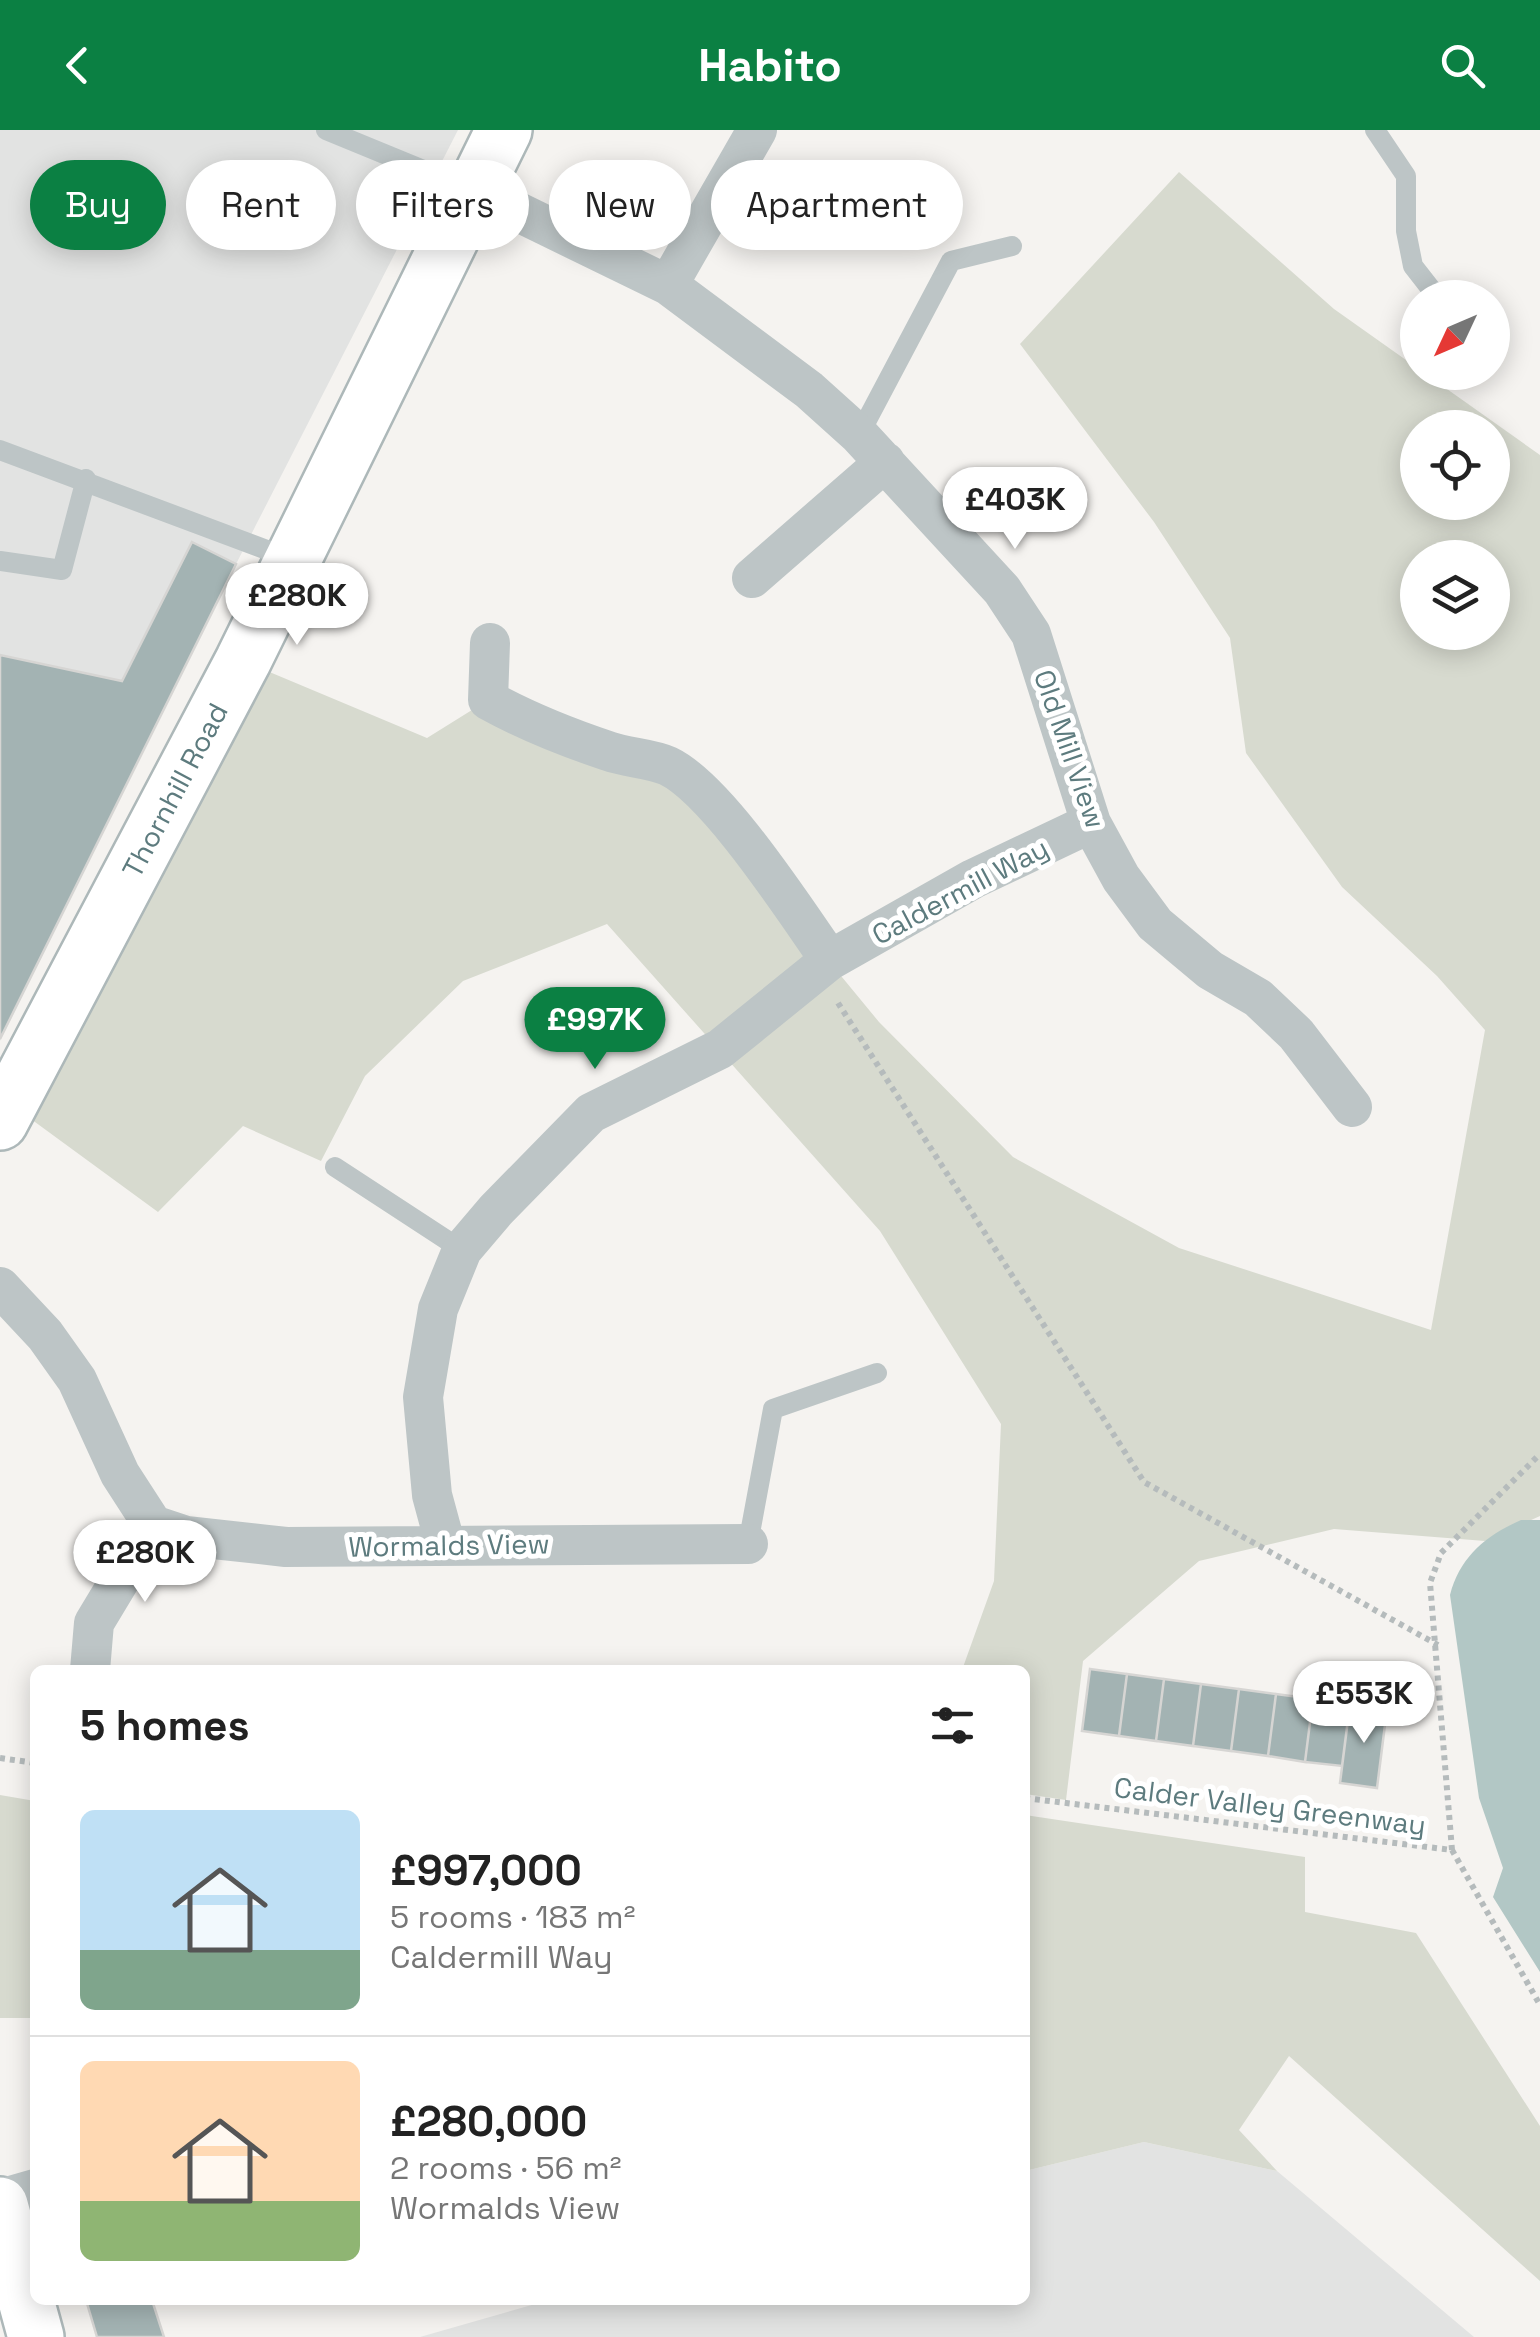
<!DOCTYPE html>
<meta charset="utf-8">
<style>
:root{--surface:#fff;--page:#f6f6f6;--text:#222;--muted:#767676;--line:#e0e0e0;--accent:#0b8043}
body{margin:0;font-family:"Space Grotesk",sans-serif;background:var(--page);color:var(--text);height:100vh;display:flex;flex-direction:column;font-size:38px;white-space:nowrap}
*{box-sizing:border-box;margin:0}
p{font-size:32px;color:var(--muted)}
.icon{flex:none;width:55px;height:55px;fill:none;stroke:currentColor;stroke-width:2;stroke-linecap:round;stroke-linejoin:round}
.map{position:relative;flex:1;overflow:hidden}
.sheet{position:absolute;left:30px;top:1535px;width:1000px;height:640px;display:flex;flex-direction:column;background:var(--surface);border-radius:15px;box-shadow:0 5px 25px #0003}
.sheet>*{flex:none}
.banner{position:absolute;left:30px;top:30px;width:1000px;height:90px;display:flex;gap:20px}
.needle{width:65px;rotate:226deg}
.buttons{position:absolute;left:1400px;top:150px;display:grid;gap:20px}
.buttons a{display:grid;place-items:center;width:110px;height:110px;border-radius:50%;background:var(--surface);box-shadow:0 5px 25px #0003;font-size:50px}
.price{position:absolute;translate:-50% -85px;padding:0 22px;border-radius:35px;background:#fff;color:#222;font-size:32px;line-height:65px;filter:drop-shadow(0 2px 5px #0008)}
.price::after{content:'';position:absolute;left:50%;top:60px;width:30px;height:22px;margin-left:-15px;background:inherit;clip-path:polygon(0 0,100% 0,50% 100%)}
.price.on{background:var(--accent);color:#fff}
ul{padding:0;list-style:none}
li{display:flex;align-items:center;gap:30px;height:250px;padding:0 50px}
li+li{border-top:2px solid var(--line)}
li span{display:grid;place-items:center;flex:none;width:280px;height:200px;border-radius:15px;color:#555}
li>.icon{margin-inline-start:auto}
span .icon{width:120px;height:120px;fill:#fffc;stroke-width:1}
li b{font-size:42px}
h2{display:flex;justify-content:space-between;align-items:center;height:120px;padding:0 50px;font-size:42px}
.chip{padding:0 35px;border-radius:45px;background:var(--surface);box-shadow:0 5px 25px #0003;font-size:35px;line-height:90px}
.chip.on{background:var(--accent);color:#fff}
header{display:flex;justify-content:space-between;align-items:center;height:130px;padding:0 50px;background:var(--accent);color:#fff;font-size:45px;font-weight:600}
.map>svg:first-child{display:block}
.built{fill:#e2e3e2}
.green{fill:#d7dacf;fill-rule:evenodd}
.water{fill:#b2c7c5}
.building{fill:#a3b3b3;stroke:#d6d5d3;stroke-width:2.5}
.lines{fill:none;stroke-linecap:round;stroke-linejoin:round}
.secondary-casing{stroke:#adb8b9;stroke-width:60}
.path{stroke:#b5bbbc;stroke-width:6;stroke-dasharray:5 5;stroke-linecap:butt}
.lane{stroke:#bdc5c6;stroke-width:20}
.street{stroke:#bdc5c6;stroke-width:40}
.secondary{stroke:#fff;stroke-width:55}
.labels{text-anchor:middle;stroke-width:10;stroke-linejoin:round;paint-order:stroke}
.street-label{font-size:28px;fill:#5d7b7e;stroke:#fff}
</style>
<header><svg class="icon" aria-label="back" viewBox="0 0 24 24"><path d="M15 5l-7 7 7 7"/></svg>Habito<svg class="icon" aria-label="search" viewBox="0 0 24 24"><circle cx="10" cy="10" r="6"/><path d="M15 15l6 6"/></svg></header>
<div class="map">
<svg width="1540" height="2207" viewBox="0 0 1540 2207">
<rect width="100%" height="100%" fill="#f5f3f0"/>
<path class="built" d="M0 0H458L236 434 0 911Z
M1144 2012 1277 2041 1474 2207H420L549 2170H1025V2041Z"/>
<path class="green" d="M1179 42 1334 179 1540 325V1386L1485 1411 1334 1399 1199 1431 1083 1531 1066 1670 1025 1664V1540H962L994 1451 1001 1294 880 1101 607 794 463 851 365 946 321 1031 243 996 158 1082 9 973 243 531 427 608 488 570 668 636 879 892 1013 1027 1179 1118 1431 1200 1485 900 1437 846 1342 757 1246 623 1230 508 1154 392 1020 214ZM1418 298H1492V372H1418ZM1418 428H1492V502H1418Z
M0 1665 35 1671V1888H0Z
M1025 1685 1305 1727V1782L1416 1803 1540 1996V2151L1289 1926 1239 2000 1277 2041 1144 2012 1025 2041Z"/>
<path class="water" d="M1521 1390H1540V1842L1493 1767 1503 1738 1479 1668 1450 1465C1460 1427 1485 1406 1521 1390Z"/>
<path class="building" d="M192 412 236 434 0 909V525L122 551Z
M1090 1539 1127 1544 1119 1606 1082 1601Z
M1127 1544 1164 1549 1156 1611 1119 1606Z
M1164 1549 1201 1554 1193 1616 1156 1611Z
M1201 1554 1239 1559 1231 1621 1193 1616Z
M1239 1559 1276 1564 1268 1626 1231 1621Z
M1276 1564 1313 1569 1305 1632 1268 1626Z
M1313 1569 1350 1574 1342 1636 1305 1632Z
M1350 1574 1387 1579 1377 1658 1340 1653Z
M86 2170H152L164 2207H97Z"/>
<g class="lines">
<defs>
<g id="secondary">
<path id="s1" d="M0 992 243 531 504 0"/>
<path d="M0 2075 36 2207"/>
</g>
</defs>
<use href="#secondary" class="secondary-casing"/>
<path class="path" d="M838 873 1144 1352 1438 1515
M0 1628 35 1633
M1025 1668 1452 1720 1540 1875
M1452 1720 1430 1453 1441 1423 1540 1324"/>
<path class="lane" d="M326 0 472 60
M1375 0 1406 46V101L1413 136 1438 168
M859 305 951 131 1012 116
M0 320 291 429
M0 431 62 440 86 349
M335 1037 462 1120
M748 1414 773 1279 877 1243"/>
<path class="street" d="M475 61 668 155 809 260 859 305 1002 460 1031 504 1091 693 1121 748 1155 794 1210 840 1258 868 1296 904 1352 977
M668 155 757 0
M752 448 885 332
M490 513 488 570C526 591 566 607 608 621 627 628 650 628 668 636 718 660 796 782 830 830
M0 1157 45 1205 77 1250 120 1344 153 1395 186 1406 286 1417 748 1414
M445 1413 432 1365 423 1267 438 1179 462 1120 496 1080 591 983 720 919 830 830 973 749 1091 693
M90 1540 94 1493 153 1395
M0 2069 35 2059"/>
<use href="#secondary" class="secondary"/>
</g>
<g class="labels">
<g class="street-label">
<text transform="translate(1070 619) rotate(71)" y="10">Old Mill View</text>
<text dy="10" stroke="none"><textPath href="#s1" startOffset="375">Thornhill Road</textPath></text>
<text transform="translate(960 761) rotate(-28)" y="10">Caldermill Way</text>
<text transform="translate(449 1415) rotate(-1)" y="10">Wormalds View</text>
<text transform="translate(1270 1676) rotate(7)" y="10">Calder Valley Greenway</text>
</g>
</g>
</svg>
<div class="buttons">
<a><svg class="needle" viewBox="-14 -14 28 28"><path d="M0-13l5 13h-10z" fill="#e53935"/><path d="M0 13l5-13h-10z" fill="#767676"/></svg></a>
<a><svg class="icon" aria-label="locate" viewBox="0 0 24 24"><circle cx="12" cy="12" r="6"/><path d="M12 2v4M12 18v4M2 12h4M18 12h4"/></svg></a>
<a><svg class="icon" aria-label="layers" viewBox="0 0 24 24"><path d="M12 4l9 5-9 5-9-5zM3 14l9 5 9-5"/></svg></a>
</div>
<b class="price" style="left:1015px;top:422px">£403K</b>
<b class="price" style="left:297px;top:518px">£280K</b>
<b class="price on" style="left:595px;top:942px">£997K</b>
<b class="price" style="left:145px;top:1475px">£280K</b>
<b class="price" style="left:1364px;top:1616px">£553K</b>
<div class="banner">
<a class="chip on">Buy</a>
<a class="chip">Rent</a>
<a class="chip">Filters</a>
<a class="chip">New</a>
<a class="chip">Apartment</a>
</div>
<section class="sheet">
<h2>5 homes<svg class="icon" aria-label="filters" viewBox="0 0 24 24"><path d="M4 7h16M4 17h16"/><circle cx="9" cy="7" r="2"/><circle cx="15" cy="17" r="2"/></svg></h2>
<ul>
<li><span style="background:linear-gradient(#bfe0f5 70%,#7fa58c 0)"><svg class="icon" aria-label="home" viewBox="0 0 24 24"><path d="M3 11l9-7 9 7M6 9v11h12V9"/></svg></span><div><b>£997,000</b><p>5 rooms · 183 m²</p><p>Caldermill Way</p></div></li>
<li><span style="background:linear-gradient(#ffd9b3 70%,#8fb573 0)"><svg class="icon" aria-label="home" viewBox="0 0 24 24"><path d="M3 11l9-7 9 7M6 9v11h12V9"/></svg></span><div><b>£280,000</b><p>2 rooms · 56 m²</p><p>Wormalds View</p></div></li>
</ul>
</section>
</div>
